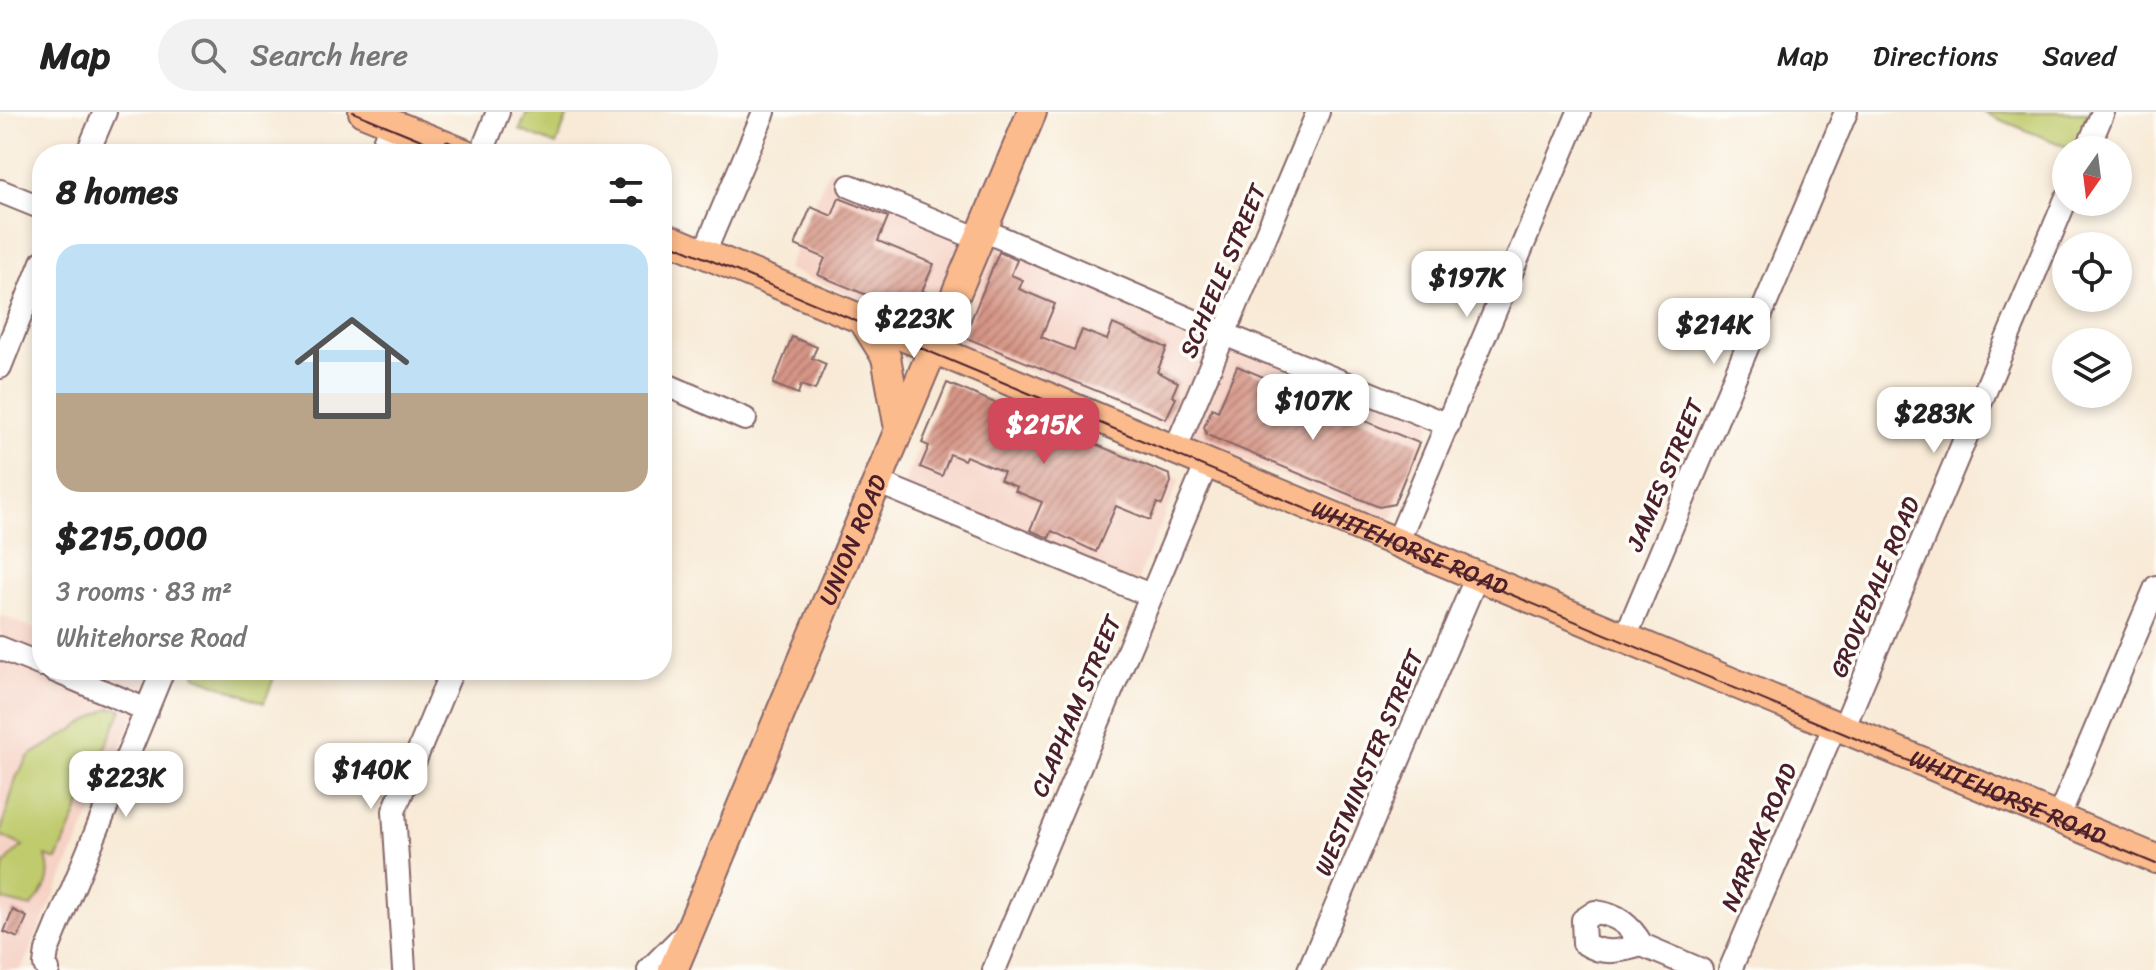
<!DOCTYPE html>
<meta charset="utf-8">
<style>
:root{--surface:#fff;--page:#f2f2f2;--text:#222;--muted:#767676;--line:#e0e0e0;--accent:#d1495b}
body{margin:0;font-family:Sriracha,sans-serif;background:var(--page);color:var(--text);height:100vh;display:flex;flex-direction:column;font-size:30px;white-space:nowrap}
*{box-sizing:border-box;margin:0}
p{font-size:26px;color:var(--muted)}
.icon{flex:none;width:44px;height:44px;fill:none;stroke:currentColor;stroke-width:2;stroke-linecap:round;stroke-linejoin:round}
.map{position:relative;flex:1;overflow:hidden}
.sheet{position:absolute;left:32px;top:32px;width:640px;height:536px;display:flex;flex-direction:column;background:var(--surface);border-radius:32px;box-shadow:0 4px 12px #0003}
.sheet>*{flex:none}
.needle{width:52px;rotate:194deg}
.tools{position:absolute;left:2052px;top:24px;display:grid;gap:16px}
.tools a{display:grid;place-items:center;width:80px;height:80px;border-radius:50%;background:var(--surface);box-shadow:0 4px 12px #0003;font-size:40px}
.price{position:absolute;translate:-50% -68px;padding:0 18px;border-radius:16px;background:#fff;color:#222;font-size:26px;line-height:52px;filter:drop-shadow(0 2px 4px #0008)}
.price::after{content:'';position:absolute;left:50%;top:48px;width:24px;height:18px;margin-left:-12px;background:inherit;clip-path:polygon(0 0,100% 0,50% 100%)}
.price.selected{background:var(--accent);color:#fff}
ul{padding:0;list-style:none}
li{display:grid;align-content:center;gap:16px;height:424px;padding:0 24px}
li span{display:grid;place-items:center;height:248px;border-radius:24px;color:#555}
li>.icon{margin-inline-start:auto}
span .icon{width:144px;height:144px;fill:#fffc;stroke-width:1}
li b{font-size:34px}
h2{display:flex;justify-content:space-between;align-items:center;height:96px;padding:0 24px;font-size:34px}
header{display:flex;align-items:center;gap:48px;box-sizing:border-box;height:112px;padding:0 40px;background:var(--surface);border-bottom:2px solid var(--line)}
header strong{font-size:38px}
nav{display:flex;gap:44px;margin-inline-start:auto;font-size:28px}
.search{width:560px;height:72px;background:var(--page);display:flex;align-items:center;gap:20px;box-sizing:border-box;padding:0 28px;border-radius:44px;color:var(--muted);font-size:30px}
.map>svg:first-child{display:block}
.built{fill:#f6d2c5}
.green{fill:#bfcb6d;stroke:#84754c;stroke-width:2}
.building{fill:url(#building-hatch)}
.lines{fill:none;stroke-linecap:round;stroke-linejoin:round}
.minor-casing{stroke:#876667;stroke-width:26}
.major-casing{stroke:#876667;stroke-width:32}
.minor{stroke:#fff;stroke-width:22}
.major{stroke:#fbbb8c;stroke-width:28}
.tram{stroke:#4a1f2b;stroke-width:2}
.labels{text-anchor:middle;stroke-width:7;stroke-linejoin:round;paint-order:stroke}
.street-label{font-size:24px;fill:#4a1f2b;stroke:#fdfcf7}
</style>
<header>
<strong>Map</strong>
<div class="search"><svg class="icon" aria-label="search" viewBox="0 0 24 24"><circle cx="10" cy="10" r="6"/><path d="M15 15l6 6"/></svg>Search here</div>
<nav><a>Map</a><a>Directions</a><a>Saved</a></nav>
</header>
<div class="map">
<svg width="2156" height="858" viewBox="0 0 2156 858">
<defs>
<pattern id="building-hatch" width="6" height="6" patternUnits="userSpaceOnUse" patternTransform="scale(2)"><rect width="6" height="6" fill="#d59586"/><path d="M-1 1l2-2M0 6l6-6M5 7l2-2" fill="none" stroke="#af796e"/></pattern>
</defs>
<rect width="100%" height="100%" fill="#fdfcf7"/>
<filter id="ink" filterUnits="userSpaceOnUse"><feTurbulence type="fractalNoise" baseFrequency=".0125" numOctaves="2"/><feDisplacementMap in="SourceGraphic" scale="16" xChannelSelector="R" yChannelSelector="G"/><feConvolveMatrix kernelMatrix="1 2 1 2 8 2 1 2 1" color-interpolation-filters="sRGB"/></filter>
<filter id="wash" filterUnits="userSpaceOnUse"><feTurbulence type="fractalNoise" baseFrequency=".006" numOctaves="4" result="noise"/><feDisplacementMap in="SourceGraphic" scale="32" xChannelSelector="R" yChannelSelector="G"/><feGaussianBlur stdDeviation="1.8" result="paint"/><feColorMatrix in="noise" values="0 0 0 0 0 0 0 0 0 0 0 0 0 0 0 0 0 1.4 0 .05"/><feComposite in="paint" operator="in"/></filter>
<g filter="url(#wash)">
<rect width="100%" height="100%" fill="#f8ead6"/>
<path class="built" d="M829 57 969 115 927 215 787 157Z
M999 124 1434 306 1391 409 956 229Z
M947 271 1180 367 1133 479 898 384Z
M0 503 42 520V558H135L152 565 21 858H0Z"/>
<path class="green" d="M527 0H569L556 33 520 18Z
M1982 0H2090L2074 38Z
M197 558H277L264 591 195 564Z
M109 596 122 597 57 748 46 744C53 767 46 778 31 795L3 788C0 759 0 751 23 734L0 723 16 666 29 644Z"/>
<g id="blocks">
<path class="building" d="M839 86 888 105 878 129 934 152 922 179 930 182 920 205 818 163 825 146 795 133 811 95 832 104Z
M999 140 1017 148 1011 163 1023 168 1019 177 1055 192 1041 225 1074 238 1082 218 1107 228 1113 212 1167 236 1157 260 1178 270 1172 284 1176 286 1166 307 964 225Z
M792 225 817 235 812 246 826 252 815 278 801 273 798 282 773 272Z
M1237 254 1266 266 1262 277 1300 293 1297 300 1322 310 1324 305 1339 312 1343 300 1419 331 1394 392 1379 395 1207 323 1204 315 1212 296 1218 299Z
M947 271 1170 363 1171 370 1162 393 1157 391 1150 408 1116 394 1096 440 1052 419 1049 426 1030 418 1042 390 1015 379 1017 375 1000 368 1004 360 966 344 964 348 950 342 942 364 920 355 929 334 922 331Z
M13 798 27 805 18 826 4 820Z"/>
</g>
</g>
<g filter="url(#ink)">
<use href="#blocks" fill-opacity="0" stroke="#876667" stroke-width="2"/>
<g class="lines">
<defs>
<path id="minor" d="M2087 38 2103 0
M87 42 105 0
M379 42 392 11
M481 42 498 0
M850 74 979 127
M0 79 42 96
M983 118 1224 222 1448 313
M704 141 764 0
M0 255 42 150
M662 271 745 307
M1175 338 1318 0
M877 370 1150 483
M1397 431 1579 0
M1625 526 1846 0
M0 536 42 553
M53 558 147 598
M1843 617 2066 87
M2058 706 2156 475
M1595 800C1618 803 1630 813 1642 833 1621 839 1603 844 1584 831L1583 808Z
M1642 833 1701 858
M48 858 45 853 47 839 163 558
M404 858 394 699 452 558
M649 858 685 822
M994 858 1207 351
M1309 858 1477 464
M1730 858 1835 613"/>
<g id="major">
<path d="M363 0 466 42"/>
<path id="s1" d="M662 124 2156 747"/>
<path d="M863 208 886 245 899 317"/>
<path id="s2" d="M673 858 1032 0"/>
</g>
</defs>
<use href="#minor" class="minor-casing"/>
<use href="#major" class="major-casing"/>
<use href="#minor" class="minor"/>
<use href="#major" class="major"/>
<path class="tram" d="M353 0 455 42
M446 29 477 42
M662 128 2156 752"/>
</g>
</g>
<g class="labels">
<g class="street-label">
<text transform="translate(1223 159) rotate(-67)" y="8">SCHEELE STREET</text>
<text transform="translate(1665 363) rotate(-67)" y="8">JAMES STREET</text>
<text dy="8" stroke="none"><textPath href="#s2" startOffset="466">UNION ROAD</textPath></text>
<text dy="8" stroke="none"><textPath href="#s1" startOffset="810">WHITEHORSE ROAD</textPath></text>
<text transform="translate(1875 475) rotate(-67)" y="8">GROVEDALE ROAD</text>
<text transform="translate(1076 594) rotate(-67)" y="8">CLAPHAM STREET</text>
<text transform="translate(1369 651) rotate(-67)" y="8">WESTMINSTER STREET</text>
<text dy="8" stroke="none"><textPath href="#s1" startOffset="1458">WHITEHORSE ROAD</textPath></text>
<text transform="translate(1759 725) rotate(-67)" y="8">NARRAK ROAD</text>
</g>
</g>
</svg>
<div class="tools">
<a><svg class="needle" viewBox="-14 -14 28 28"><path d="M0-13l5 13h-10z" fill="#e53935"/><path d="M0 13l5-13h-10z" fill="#767676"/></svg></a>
<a><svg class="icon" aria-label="locate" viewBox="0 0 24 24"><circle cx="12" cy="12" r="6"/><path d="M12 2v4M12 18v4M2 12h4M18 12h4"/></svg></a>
<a><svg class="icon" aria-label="layers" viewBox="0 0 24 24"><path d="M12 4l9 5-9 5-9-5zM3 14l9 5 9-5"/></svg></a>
</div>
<b class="price" style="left:1467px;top:207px">$197K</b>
<b class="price" style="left:914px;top:248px">$223K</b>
<b class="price" style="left:1714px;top:254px">$214K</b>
<b class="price" style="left:1313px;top:330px">$107K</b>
<b class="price" style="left:1934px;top:343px">$283K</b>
<b class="price selected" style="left:1044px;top:354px">$215K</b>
<b class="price" style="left:371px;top:699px">$140K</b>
<b class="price" style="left:126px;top:707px">$223K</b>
<section class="sheet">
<h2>8 homes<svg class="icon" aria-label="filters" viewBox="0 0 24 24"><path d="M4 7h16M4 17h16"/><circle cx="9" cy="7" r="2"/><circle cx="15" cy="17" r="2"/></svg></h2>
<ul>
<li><span style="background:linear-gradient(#bfe0f5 60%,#b9a48a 0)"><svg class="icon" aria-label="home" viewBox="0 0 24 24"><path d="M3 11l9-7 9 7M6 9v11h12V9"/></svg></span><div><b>$215,000</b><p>3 rooms · 83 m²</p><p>Whitehorse Road</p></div></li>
</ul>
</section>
</div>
